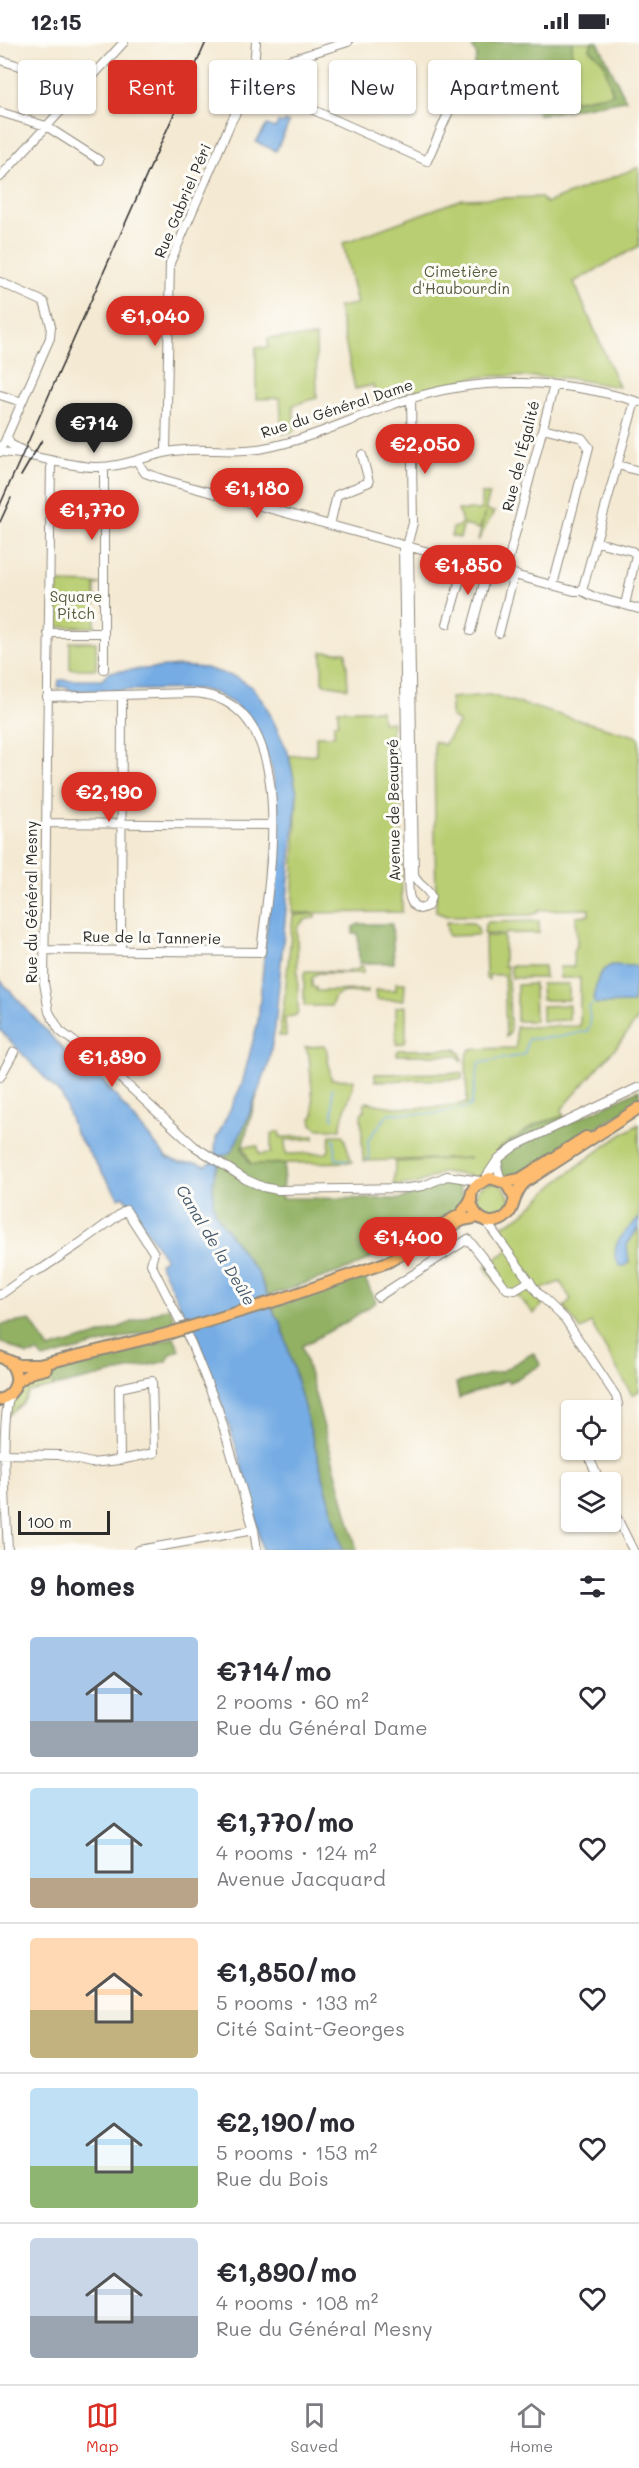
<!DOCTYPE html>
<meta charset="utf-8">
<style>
:root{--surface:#fff;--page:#f2f2f3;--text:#2b2b33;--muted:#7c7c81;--line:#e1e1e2;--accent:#d93025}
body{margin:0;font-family:Mali,sans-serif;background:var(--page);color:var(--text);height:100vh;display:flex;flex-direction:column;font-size:22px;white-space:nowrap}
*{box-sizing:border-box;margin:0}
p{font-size:20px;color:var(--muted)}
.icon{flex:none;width:33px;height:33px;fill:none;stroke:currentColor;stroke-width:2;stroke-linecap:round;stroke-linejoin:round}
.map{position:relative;height:1508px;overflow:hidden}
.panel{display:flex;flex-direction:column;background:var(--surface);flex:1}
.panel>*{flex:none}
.top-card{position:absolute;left:18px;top:18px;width:603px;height:54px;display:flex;gap:12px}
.fabs{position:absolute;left:561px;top:1358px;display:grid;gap:12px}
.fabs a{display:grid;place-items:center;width:60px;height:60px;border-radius:6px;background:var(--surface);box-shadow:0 2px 4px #0004;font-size:30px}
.scale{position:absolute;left:18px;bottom:15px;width:92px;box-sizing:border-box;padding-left:6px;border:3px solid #2b2b2b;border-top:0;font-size:16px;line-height:21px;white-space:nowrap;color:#2b2b2b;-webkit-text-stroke:4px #fdfcf7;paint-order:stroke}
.price{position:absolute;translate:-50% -51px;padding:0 14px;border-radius:21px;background:var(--accent);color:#fff;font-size:20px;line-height:39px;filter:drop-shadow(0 2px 3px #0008)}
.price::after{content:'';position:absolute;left:50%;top:36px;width:18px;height:14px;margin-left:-9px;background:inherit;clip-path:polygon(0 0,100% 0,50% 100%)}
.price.current{background:#222;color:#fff}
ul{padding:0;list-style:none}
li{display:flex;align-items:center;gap:18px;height:150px;padding:0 30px}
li+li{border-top:2px solid var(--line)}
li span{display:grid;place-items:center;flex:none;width:168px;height:120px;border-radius:6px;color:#555}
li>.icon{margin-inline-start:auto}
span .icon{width:72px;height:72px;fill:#fffc;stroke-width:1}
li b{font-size:26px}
h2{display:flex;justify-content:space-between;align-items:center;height:72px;padding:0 30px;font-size:26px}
.pill{padding:0 21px;border-radius:6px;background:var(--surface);box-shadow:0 2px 4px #0004;font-size:21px;line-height:54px}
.pill.current{background:var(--accent);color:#fff}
.status{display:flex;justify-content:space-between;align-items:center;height:42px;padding:0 30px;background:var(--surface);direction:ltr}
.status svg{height:16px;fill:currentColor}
.menu{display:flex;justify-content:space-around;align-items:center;height:84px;border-top:2px solid var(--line);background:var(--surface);font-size:16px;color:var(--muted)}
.menu a{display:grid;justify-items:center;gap:3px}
.menu .current{color:var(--accent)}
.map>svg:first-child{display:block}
.green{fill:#b9ce72;stroke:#727c4e;stroke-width:1.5}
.forest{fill:#92b164;stroke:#5e6e48;stroke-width:1.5}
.water{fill:#75ace4;stroke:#506c88;stroke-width:1.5}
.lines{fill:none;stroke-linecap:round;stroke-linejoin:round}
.stream{stroke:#75ace4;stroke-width:1.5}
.minor-casing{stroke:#908a7e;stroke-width:10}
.major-casing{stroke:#908a7e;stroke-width:14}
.minor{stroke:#fff;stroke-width:8}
.major{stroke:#fdbc6f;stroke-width:10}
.rail{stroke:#2b2b2b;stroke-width:1.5}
.major-bridge-casing{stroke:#908a7e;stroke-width:14;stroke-linecap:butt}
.major-bridge{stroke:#fdbc6f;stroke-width:10}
.labels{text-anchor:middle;stroke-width:6;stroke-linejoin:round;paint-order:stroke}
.street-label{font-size:15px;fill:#2b2b2b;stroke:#fdfcf7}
.park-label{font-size:15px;fill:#565c40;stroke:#fdfcf7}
.water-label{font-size:16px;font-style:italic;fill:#45586c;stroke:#fdfcf7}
</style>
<div class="status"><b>12:15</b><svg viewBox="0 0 49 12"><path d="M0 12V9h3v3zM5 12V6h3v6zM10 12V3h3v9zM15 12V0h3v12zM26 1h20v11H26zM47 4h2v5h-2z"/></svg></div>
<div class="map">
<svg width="639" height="1508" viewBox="0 0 639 1508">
<rect width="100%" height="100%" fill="#fdfcf7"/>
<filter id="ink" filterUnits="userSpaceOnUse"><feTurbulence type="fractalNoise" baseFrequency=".0167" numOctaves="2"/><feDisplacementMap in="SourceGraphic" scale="12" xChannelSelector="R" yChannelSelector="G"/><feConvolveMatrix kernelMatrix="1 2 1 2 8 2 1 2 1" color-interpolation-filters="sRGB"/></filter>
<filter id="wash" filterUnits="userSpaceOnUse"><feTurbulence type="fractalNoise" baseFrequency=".008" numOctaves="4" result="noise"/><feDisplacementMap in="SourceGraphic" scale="24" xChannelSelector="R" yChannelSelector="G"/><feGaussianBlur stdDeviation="1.35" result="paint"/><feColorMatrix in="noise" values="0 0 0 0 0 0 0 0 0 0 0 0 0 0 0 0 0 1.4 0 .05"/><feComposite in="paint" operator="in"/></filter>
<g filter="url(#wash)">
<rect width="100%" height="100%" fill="#f4e9d2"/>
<path class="green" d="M572 0H592L590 7 604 21 613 52 572 59Z
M639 125V204L574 240 619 345 567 336 503 334 477 335 417 350 415 347 377 361 373 343 355 347 338 265 357 262 343 201 462 157 540 155 546 161Z
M316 295 317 356 293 363 295 389 282 392 280 356 256 357V305L268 306V296Z
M481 452H490L485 468 494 470 478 499 485 471 480 487 464 483 460 496 451 494 453 486 459 484 462 480 458 468H481Z
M57 541 101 542 95 543V585H57Z
M70 600H96V627H70Z
M322 610H346L348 646 324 642 322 639Z
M490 653 639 695V975L618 1003 562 1067 564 1074 537 1082 498 1107 501 1118 478 1135 444 1130 416 1142 394 1143 395 1120 470 1116 363 1119 361 1072 364 1068V1062L367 1060C401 1069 433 1067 467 1061L466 1018 467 1012 471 1007 516 1006V985L580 984V936H560L559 925H574L573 909 577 903 576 874 589 873V867L539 868 537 871 530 873 446 874 436 870 434 699 444 703 459 680 451 675V656Z
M338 668H381L382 680H392L391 717H400L402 870 292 871 297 751 289 714 316 712V694H334V681H338Z
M315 872V876C306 876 300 880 297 888L298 970 296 973 285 976 286 994H279L284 961 293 873Z
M539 879V891L484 892 485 883 488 880Z
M446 880 473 881 478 886 479 893 448 894Z
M485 894H504V924H507C509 946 510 968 510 991L506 995 504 933H489V938L486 937Z
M359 924H363V931H318L312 936V945H316V949L368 948V951L344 950 335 954 331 964H304V931L306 929 344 930 359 927Z
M510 924H544L545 936H512Z
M396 941H405L404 958H376L375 948H396Z
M534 942 535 979H517V943Z
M541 942H569V958H542Z
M569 963V978L542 979V964Z
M406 964V997L404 1001 396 1002V965Z
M326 1004 331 1037 354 1038C352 1056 341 1069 341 1087H318L312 1082 311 1076 314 1073 309 1013 305 1005Z
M456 1007 461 1012 462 1019 457 1013H397V1010L399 1008Z
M462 1031V1037L375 1039V1032Z
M639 1082V1349L632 1353 591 1281 581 1288 564 1265 571 1257 560 1240 544 1246 535 1253 543 1262 534 1272 516 1252 504 1250 484 1225 511 1206 501 1192 503 1183C525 1175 537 1157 555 1142 582 1120 609 1100 639 1082Z
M275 1090H280V1095L314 1094V1097L285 1098 286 1112 327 1111 329 1108 330 1093H343L352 1120 251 1122 243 1104H258L259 1112 271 1111V1093Z
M475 1158a17 17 0 1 1 34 0a17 17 0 1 1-34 0Z
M51 1331 53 1345 29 1350 23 1361 8 1374C12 1344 22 1337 51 1331Z"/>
<path class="forest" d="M470 0H572L573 59 613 52 604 21 590 7 592 0H598L626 58 538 73 537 68 499 61 469 42 477 14Z
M359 882H392L394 921H359L358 892H353V885Z
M639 1048V1060L517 1135 508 1136 502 1132 498 1107 537 1082 564 1074 567 1082Z
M257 1053 242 1106 250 1122H285L281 1156 400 1157 453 1139 459 1143 464 1158 458 1167 354 1225 268 1254 257 1229 251 1223 217 1174 213 1162V1139L215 1130 222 1115 232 1108Z
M364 1235 376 1260 348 1279 302 1304 357 1508H343L281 1281 275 1273 273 1265Z
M169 1265 176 1282 43 1317 38 1311 27 1313 0 1299V1283L30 1278 49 1307 108 1290Z
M174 1295 180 1308 171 1312 167 1319 53 1345 51 1331 94 1321Z
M533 1311 541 1323 509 1341 507 1338 459 1356 456 1341 502 1329Z"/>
<path class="water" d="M285 79 289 81 276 109 256 100 267 83 275 86 278 80 283 82Z
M179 624 206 626 238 636 252 645 266 664 288 710 297 751 275 986 268 1024 246 1080 232 1109 222 1115 215 1130 213 1139V1162L217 1174 251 1223 257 1229 275 1273 281 1281 343 1508H262C243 1406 207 1313 159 1221L165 1216 124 1154 119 1156 75 1090 62 1054 0 988V938L80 1026 98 1033 167 1116 181 1121H197L206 1124 214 1119 216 1097 242 1042 258 979 278 767 272 727 253 681 233 661 215 651 199 647 70 649 68 645H58L59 638H102L109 630Z
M612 923 634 924 637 926 633 961 597 962 593 958C596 944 596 929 612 923Z
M639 1176V1185L627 1203 629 1220 625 1224H620C605 1205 626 1189 639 1176Z"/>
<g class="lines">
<path class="stream" d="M332 1046 333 1077
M334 1096 336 1117 349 1118
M366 1117H369L368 1098 389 1071 432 1072 469 1065 471 1063 479 1021 524 1013 528 997 560 995 587 989 590 984 589 965 595 960"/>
</g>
</g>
<g filter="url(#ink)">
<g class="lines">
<defs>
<path id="minor" d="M256 0 254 25 257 38
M0 18 72 40 82 45
M257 38 280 53 427 119 461 42
M0 70 46 84 99 118
M0 135 124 0
M0 240 44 260 51 284 50 296 4 401 0 406
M0 353 22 360
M543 386 582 396 589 405 553 543
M7 394 10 402 25 410
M0 410C32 411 62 424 94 425 123 426 146 413 174 409 204 405 235 412 264 406 313 397 359 373 406 358 482 333 563 337 639 360
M166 410 170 221 231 80 248 48 268 30 287 19 348 0
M137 419 145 431 165 438 480 524 506 527 518 534 574 549H582L592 554 639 567
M51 420 44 941 49 970 60 989 108 1025 194 1104 245 1137 263 1145 278 1148 408 1146 423 1144 447 1134 480 1139
M618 423 639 429
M330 483 337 453 369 440 362 413
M597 500 632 509 636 513 625 563
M403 503 408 831C409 844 406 863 420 867L428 864 431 855C428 845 416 843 414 832L409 505
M407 504 413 481 411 356
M506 527 554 343
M582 549 635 359
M447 582 465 520
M471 589 488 526
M48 591H104
M499 591 514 532
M104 627V425
M46 781 272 783
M44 908 261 910C268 840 305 656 192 651L47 655
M121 909 122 654
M0 1035 14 1010
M499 1117 497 1125 501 1138
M484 1138 498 1117 515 1104 639 1045
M485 1178 538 1251 565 1277 616 1354 618 1362 610 1376
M0 1253 28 1233 43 1226 79 1202 126 1168 154 1211 151 1222 191 1301 218 1367 254 1488 257 1508
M378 1255 468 1197 507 1247 515 1248 530 1239
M152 1339 154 1411 120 1418 119 1346Z
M590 1407 591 1420 600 1440
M0 1412 59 1413 91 1421 120 1418
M610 1462 633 1508
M8 1508C6 1469 0 1386 10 1352
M139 1508 254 1488"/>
<path id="major" d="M504 1140 520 1137 586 1095
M514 1155 506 1141 490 1136 475 1144C462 1163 483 1190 504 1176 517 1167 511 1153 525 1140L639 1066
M405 1204 461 1172 470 1159
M281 1257 388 1220 463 1178 479 1175
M0 1315 19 1323H39L170 1291
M16 1341 30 1331 46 1327
M0 1358C17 1351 21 1335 10 1321"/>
</defs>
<use href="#minor" class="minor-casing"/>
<use href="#major" class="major-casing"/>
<use href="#minor" class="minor"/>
<use href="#major" class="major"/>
<path class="rail" d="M21 434 42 398
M0 463 206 0
M0 480 11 456"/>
<defs>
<path id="major-bridge" d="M170 1291 281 1257"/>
</defs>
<use href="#major-bridge" class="major-bridge-casing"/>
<use href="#major-bridge" class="major-bridge"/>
</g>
</g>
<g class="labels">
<g class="street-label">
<text transform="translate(183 159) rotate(-67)" y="5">Rue Gabriel Péri</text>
<text transform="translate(337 367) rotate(-18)" y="5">Rue du Général Dame</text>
<text transform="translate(521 414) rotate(-76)" y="5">Rue de l'Égalité</text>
<text transform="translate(394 768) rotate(-91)" y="5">Avenue de Beaupré</text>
<text transform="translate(32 860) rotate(-90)" y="5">Rue du Général Mesny</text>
<text transform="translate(152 896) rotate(1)" y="5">Rue de la Tannerie</text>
</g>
<g class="park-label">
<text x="461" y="235">Cimetière<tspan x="461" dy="17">d'Haubourdin</tspan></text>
<text x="76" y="560">Square<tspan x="76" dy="17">Pitch</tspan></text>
</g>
<g class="water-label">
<text transform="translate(216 1203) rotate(59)" y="6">Canal de la Deûle</text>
</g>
</g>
</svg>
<div class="fabs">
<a><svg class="icon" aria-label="locate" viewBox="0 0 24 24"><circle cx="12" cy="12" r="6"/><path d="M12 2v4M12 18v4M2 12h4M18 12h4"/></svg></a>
<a><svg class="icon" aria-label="layers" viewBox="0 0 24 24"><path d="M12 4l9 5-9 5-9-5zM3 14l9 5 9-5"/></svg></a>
</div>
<div class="scale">100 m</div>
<b class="price" style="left:155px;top:305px">€1,040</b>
<b class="price current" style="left:94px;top:412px">€714</b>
<b class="price" style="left:425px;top:433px">€2,050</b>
<b class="price" style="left:257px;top:477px">€1,180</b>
<b class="price" style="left:92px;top:499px">€1,770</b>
<b class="price" style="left:468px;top:554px">€1,850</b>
<b class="price" style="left:109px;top:781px">€2,190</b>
<b class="price" style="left:112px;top:1046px">€1,890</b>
<b class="price" style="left:408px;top:1226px">€1,400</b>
<div class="top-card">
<a class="pill">Buy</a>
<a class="pill current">Rent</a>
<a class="pill">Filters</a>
<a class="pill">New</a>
<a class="pill">Apartment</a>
</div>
</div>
<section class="panel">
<h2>9 homes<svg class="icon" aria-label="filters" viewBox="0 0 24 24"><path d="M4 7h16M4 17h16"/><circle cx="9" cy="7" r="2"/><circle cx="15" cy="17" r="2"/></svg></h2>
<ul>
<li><span style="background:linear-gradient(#a9c7e8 70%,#9aa5b1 0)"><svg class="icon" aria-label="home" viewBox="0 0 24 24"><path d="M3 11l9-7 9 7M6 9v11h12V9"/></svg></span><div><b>€714/mo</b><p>2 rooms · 60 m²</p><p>Rue du Général Dame</p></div><svg class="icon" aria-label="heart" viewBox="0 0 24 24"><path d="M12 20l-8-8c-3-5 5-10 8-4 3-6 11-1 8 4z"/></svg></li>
<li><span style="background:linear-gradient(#bfe0f5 75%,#b9a48a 0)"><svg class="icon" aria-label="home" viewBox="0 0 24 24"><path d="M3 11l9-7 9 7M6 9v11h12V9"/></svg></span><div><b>€1,770/mo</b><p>4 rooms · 124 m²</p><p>Avenue Jacquard</p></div><svg class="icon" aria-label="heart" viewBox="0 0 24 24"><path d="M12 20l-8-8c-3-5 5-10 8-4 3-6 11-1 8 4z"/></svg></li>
<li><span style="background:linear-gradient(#ffd9b3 60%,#c2b280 0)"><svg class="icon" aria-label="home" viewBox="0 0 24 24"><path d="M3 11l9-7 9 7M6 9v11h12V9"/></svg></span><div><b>€1,850/mo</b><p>5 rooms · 133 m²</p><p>Cité Saint-Georges</p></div><svg class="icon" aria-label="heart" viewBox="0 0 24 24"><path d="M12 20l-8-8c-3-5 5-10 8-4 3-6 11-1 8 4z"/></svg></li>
<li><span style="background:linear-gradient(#bfe0f5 65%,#8fb573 0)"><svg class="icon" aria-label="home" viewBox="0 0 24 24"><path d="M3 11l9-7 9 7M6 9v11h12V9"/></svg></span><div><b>€2,190/mo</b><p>5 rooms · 153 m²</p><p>Rue du Bois</p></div><svg class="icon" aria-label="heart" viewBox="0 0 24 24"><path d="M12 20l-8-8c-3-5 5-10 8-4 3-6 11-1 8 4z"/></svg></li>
<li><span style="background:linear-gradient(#c9d6e8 65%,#9aa5b1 0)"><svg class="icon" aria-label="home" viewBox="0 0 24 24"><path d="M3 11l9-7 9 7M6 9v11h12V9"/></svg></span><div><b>€1,890/mo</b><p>4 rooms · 108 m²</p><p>Rue du Général Mesny</p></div><svg class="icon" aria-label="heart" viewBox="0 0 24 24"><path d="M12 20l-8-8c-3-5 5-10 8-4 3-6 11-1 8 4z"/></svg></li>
</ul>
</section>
<nav class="menu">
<a class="current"><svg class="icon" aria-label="map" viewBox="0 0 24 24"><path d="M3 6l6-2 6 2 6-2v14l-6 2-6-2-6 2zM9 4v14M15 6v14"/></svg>Map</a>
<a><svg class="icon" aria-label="saved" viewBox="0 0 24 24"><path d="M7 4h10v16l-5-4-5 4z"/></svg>Saved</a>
<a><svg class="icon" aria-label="home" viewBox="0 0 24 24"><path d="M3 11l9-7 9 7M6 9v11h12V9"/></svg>Home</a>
</nav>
